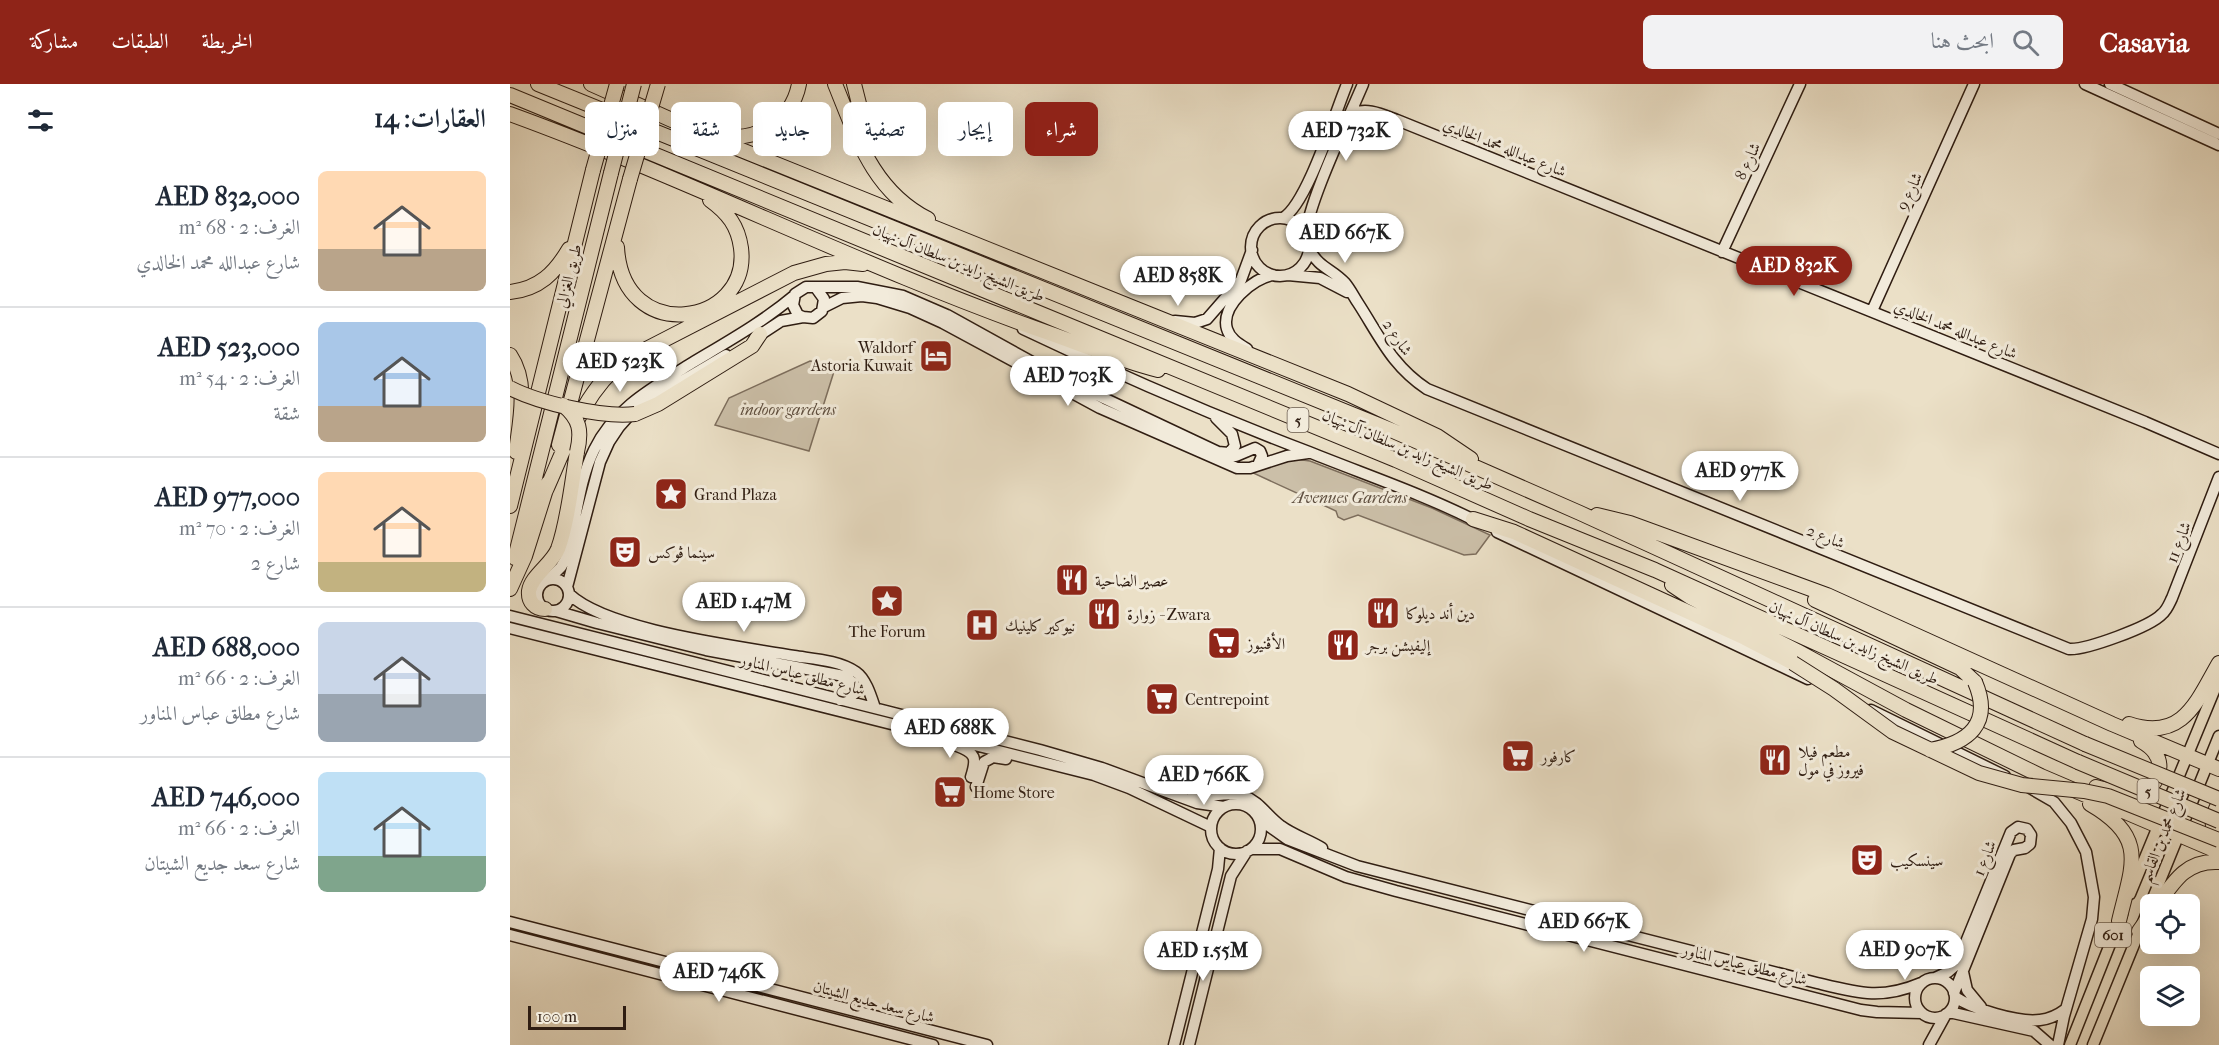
<!DOCTYPE html>
<html lang="ar">
<meta charset="utf-8">
<style>
:root{--surface:#fff;--page:#f2f2f3;--text:#1f2937;--muted:#747a83;--line:#e0e1e3;--accent:#8f2418}
body{margin:0;font-family:"IM FELL French Canon",Amiri,serif;background:var(--page);color:var(--text);direction:rtl;height:100vh;display:flex;flex-direction:column;font-size:22px;white-space:nowrap}
*{box-sizing:border-box;margin:0}
p{font-size:20px;color:var(--muted)}
.icon{flex:none;width:33px;height:33px;fill:none;stroke:currentColor;stroke-width:2;stroke-linecap:round;stroke-linejoin:round}
.map{position:relative;flex:1;overflow:hidden;direction:ltr}
.panel{display:flex;flex-direction:column;background:var(--surface);width:510px}
.panel>*{flex:none}
.guide{position:absolute;left:18px;top:18px;width:570px;height:54px;direction:rtl;display:flex;gap:12px}
.controls{position:absolute;left:1630px;top:810px;display:grid;gap:12px}
.controls a{display:grid;place-items:center;width:60px;height:60px;border-radius:9px;background:var(--surface);box-shadow:0 6px 24px #0002;font-size:30px}
.scale{position:absolute;left:18px;bottom:15px;width:98px;box-sizing:border-box;padding-left:6px;border:3px solid #2f1d12;border-top:0;font-size:16px;line-height:21px;white-space:nowrap;color:#2f1d12;-webkit-text-stroke:4px #f2ebdb;paint-order:stroke}
.price{position:absolute;translate:-50% -51px;padding:0 14px;border-radius:21px;background:#fff;color:#222;font-size:20px;line-height:39px;filter:drop-shadow(0 2px 3px #0008)}
.price::after{content:'';position:absolute;left:50%;top:36px;width:18px;height:14px;margin-left:-9px;background:inherit;clip-path:polygon(0 0,100% 0,50% 100%)}
.price.selected{background:var(--accent);color:#fff}
ul{padding:0;list-style:none}
li{display:flex;align-items:center;gap:18px;height:150px;padding:0 24px}
li+li{border-top:2px solid var(--line)}
li span{display:grid;place-items:center;flex:none;width:168px;height:120px;border-radius:9px;color:#555}
li>.icon{margin-inline-start:auto}
span .icon{width:72px;height:72px;fill:#fffc;stroke-width:1}
li b{font-size:26px}
h2{display:flex;justify-content:space-between;align-items:center;height:72px;padding:0 24px;font-size:26px}
.chip{padding:0 21px;border-radius:9px;background:var(--surface);box-shadow:0 6px 24px #0002;font-size:21px;line-height:54px}
.chip.selected{background:var(--accent);color:#fff}
header{display:flex;align-items:center;gap:36px;box-sizing:border-box;height:84px;padding:0 30px;background:var(--accent);color:#fff}
header strong{font-size:28px}
nav{display:flex;gap:33px;margin-inline-start:auto;font-size:21px}
.search{width:420px;height:54px;background:var(--page);display:flex;align-items:center;gap:15px;box-sizing:border-box;padding:0 21px;border-radius:9px;color:var(--muted);font-size:22px}
main{display:flex;flex:1;min-height:0}
.map>svg:first-child{display:block}
.green{fill:#cbbfa8;stroke:#7d6e5d;stroke-width:1.5}
.lines{fill:none;stroke-linecap:round;stroke-linejoin:round}
.secondary-casing{stroke:#2f1d12;stroke-width:13}
.primary-casing{stroke:#2f1d12;stroke-width:13}
.highway-casing{stroke:#2f1d12;stroke-width:16}
.secondary{stroke:#f2ebdb;stroke-width:10}
.primary{stroke:#ebe0c7;stroke-width:10}
.highway{stroke:#ebe0c7;stroke-width:14}
.highway-bridge-casing{stroke:#2f1d12;stroke-width:16;stroke-linecap:butt}
.highway-bridge{stroke:#ebe0c7;stroke-width:14}
.labels{text-anchor:middle;stroke-width:6;stroke-linejoin:round;paint-order:stroke}
.shield{fill:#f2ebdb;stroke:#6a5b4e;stroke-width:1.5}
.shield-label{font-size:15px;font-weight:bold;fill:#2f1d12}
.street-label{font-size:16px;fill:#2f1d12;stroke:#f2ebdb}
.poi-label{font-size:16px;fill:#2f1d12;stroke:#f2ebdb;text-anchor:start}
.park-label{font-size:16px;font-style:italic;fill:#5e4e3f;stroke:#f2ebdb}
</style>
<header>
<strong>Casavia</strong>
<div class="search"><svg class="icon" aria-label="search" viewBox="0 0 24 24"><circle cx="10" cy="10" r="6"/><path d="M15 15l6 6"/></svg>ابحث هنا</div>
<nav><a>الخريطة</a><a>الطبقات</a><a>مشاركة</a></nav>
</header>
<main>
<div class="map">
<svg width="1709" height="961" viewBox="0 0 1709 961">
<rect width="100%" height="100%" fill="#ebe0c7"/>
<filter id="stains"><feTurbulence type="fractalNoise" baseFrequency=".00333" numOctaves="4"/><feColorMatrix values="0 0 0 0 .2 0 0 0 0 .09 0 0 0 0 .02 0 0 0 .5 -.17"/></filter>
<radialGradient id="worn" r=".72"><stop offset=".6" stop-color="#630" stop-opacity="0"/><stop offset="1" stop-color="#630" stop-opacity=".3"/></radialGradient>
<path class="green" d="M300 277 326 281 299 367 205 341 219 314Z
M785 375 800 377 922 424 980 451 966 470 954 471 848 431 834 436 828 433 826 427 741 388Z"/>
<g class="lines">
<defs>
<path id="secondary" d="M1575 0 1709 61
M1600 0 1709 50
M841 30C857 23 871 30 887 36L1635 338 1709 370
M773 134C797 120 825 29 837 0
M741 163a29 29 0 1 1 58 0a29 29 0 1 1-58 0Z
M797 151C793 129 842 27 853 0
M799 165C809 184 822 185 835 199 840 205 844 213 848 219 870 253 882 282 917 305L1559 565C1576 566 1640 543 1652 530 1657 526 1659 520 1662 514L1709 393
M1212 168 1290 0
M778 191 810 194 837 208
M306 204 314 215 312 227 303 234 293 233 288 231 283 221 285 210 296 203H347L393 212 437 231 551 294 708 368 719 369 725 362 722 350 706 334
M314 223 332 214 352 212 367 214 400 224 433 239 590 324 727 384H740L777 372 798 369
M1362 227 1464 0
M665 237 685 239 697 235 731 196 742 166
M513 245C607 290 702 331 799 368 856 391 913 410 968 438
M245 254 271 237 293 233
M737 265C729 260 720 255 717 245 710 222 743 194 763 191
M716 372H726L745 364 750 367 752 372 748 381
M987 448 1298 595
M27 511a16 16 0 1 1 32 0a16 16 0 1 1-32 0Z
M38 496 51 483 55 476C67 440 67 401 84 366 104 324 144 303 182 279 217 258 253 238 285 211
M57 503 90 378 99 358 109 343 126 324 216 271
M59 510C98 547 228 562 284 572 303 575 329 576 346 588 356 595 361 612 365 624
M46 527 87 539 196 566 334 592C342 597 346 599 345 609L340 613 330 616
M0 532 530 666 592 684 687 719 714 723
M0 544 584 691 619 704 701 743
M1361 626 1495 692
M447 662C466 669 467 674 461 693
M466 703 474 678 483 673 496 675
M1520 704 1544 718 1561 739 1576 768 1584 813 1582 835 1554 932 1548 961
M683 712C699 714 720 707 734 712 749 717 758 733 771 742 783 751 799 756 812 764
M701 745a25 25 0 1 1 50 0a25 25 0 1 1-50 0Z
M749 735 777 755 847 782 1307 899C1348 909 1371 916 1411 899
M741 765H770L836 793 886 807 1351 926 1367 928 1412 929
M0 838 477 961
M0 851 423 961
M1453 888 1457 906 1471 923
M1425 894 1438 888 1447 880 1501 748 1508 743 1517 745 1521 751 1520 760 1515 764 1504 766 1500 770 1444 909
M1405 914a20 20 0 1 1 40 0a20 20 0 1 1-40 0Z
M1445 913C1463 925 1508 939 1530 936 1540 935 1548 931 1556 925
M1439 928 1524 947 1540 961
M664 961 708 785 710 764
M679 961 721 792 737 767
M1419 961 1436 930"/>
<path id="primary" d="M1620 810 1709 595
M1560 961 1612 830
M1583 961 1709 652"/>
<path id="highway" d="M28 0 881 346 1070 429 1575 660
M81 0 209 57 838 310 927 352 961 375
M325 0C347 54 363 107 418 135
M344 0 360 63
M0 11 886 376 1019 435 1145 486 1568 678
M0 30C181 96 354 184 536 248 573 261 609 276 648 286
M207 50C243 61 282 38 289 0
M107 163C112 263 241 242 231 164 228 142 218 129 200 116
M0 208C29 205 45 189 59 165
M0 271C19 299 10 336 6 368
M125 330 148 320 242 262 250 250
M49 361 120 95
M36 406C57 360 73 307 115 276L284 189 316 180 335 178 353 180
M0 422 83 86
M1087 431 1120 439 1317 511 1602 640 1709 685
M963 435 1004 448 1235 554 1283 579
M5 474 101 89
M1162 501 1180 513 1287 567 1396 626 1531 692 1709 768
M0 505 15 472 38 399
M1305 516 1450 584 1465 598
M35 525C25 525 18 518 19 507 21 492 42 480 48 465 58 438 62 397 67 368
M1619 640C1673 658 1687 617 1709 579
M1586 703C1599 706 1615 712 1628 709 1645 706 1656 684 1645 669 1642 664 1636 660 1631 657
M1709 719C1701 733 1700 743 1709 757
M1580 720C1639 754 1622 781 1609 837
M1648 820C1664 797 1677 776 1709 778
M1629 847 1641 830"/>
</defs>
<use href="#secondary" class="secondary-casing"/>
<use href="#primary" class="primary-casing"/>
<use href="#highway" class="highway-casing"/>
<use href="#secondary" class="secondary"/>
<use href="#primary" class="primary"/>
<use href="#highway" class="highway"/>
<defs>
<path id="highway-bridge" d="M83 86 107 0
M101 89 124 0
M120 95 148 0
M0 304C29 319 93 334 125 330
M53 321C70 335 72 347 67 368
M1283 579 1324 605 1383 648 1469 689 1512 701 1574 707 1598 712 1709 756
M1575 660 1709 715
M1420 666C1458 659 1483 640 1465 598
M1568 678 1709 737"/>
</defs>
<use href="#highway-bridge" class="highway-bridge-casing"/>
<use href="#highway-bridge" class="highway-bridge"/>
</g>
<defs>
<symbol id="hotel-square" viewBox="-11 -11 22 22"><rect x="-9" y="-9" width="18" height="18" rx="4" fill="#8f2418" stroke="#f2ebdb"/><path d="M-6-4.5h1.5V1H6V5H4.5V3h-9V5H-6ZM-4 0a1.8 1.8 0 1 1 3.6 0ZM.5 0V-2.5h3Q6-2.5 6 0Z" fill="#fff"/></symbol>
<symbol id="sight-square" viewBox="-11 -11 22 22"><rect x="-9" y="-9" width="18" height="18" rx="4" fill="#8f2418" stroke="#f2ebdb"/><path d="M0-6L1.8-2.2L6-1.7L2.9 1.2L3.7 5.4L0 3.3L-3.7 5.4L-2.9 1.2L-6-1.7L-1.8-2.2Z" fill="#fff"/></symbol>
<symbol id="theatre-square" viewBox="-11 -11 22 22"><rect x="-9" y="-9" width="18" height="18" rx="4" fill="#8f2418" stroke="#f2ebdb"/><path d="M-5-5.5Q0-4 5-5.5V0Q5 5 0 6Q-5 5-5 0ZM-3.3-2.5H-1v1.5H-3.3ZM1-2.5H3.3v1.5H1ZM-2.8 1Q0 5.5 2.8 1Z" fill="#fff"/></symbol>
<symbol id="restaurant-square" viewBox="-11 -11 22 22"><rect x="-9" y="-9" width="18" height="18" rx="4" fill="#8f2418" stroke="#f2ebdb"/><path d="M-5-6h1v4h1v-4h1v4h1v-4h1v5L-1.5 .5V6h-2V.5L-5-1ZM5-6V6H3V1.5H1.5Q1.5-4 5-6Z" fill="#fff"/></symbol>
<symbol id="hospital-square" viewBox="-11 -11 22 22"><rect x="-9" y="-9" width="18" height="18" rx="4" fill="#8f2418" stroke="#f2ebdb"/><path d="M-5-5h3v3.5h4V-5h3V5h-3V1.5h-4V5h-3Z" fill="#fff"/></symbol>
<symbol id="supermarket-square" viewBox="-11 -11 22 22"><rect x="-9" y="-9" width="18" height="18" rx="4" fill="#8f2418" stroke="#f2ebdb"/><path d="M-6-5.5h2.5l.6 2H6L4.5 2H-2.5L-4.4-4H-6ZM-1.5 3.2a1.3 1.3 0 1 0 .1 0ZM3 3.2a1.3 1.3 0 1 0 .1 0Z" fill="#fff"/></symbol>
</defs>
<g fill-rule="evenodd">
<use href="#hotel-square" x="407" y="253" width="38" height="38"/>
<use href="#sight-square" x="142" y="391" width="38" height="38"/>
<use href="#theatre-square" x="96" y="449" width="38" height="38"/>
<use href="#restaurant-square" x="543" y="477" width="38" height="38"/>
<use href="#sight-square" x="358" y="498" width="38" height="38"/>
<use href="#restaurant-square" x="854" y="510" width="38" height="38"/>
<use href="#restaurant-square" x="575" y="511" width="38" height="38"/>
<use href="#hospital-square" x="453" y="522" width="38" height="38"/>
<use href="#supermarket-square" x="695" y="540" width="38" height="38"/>
<use href="#restaurant-square" x="814" y="542" width="38" height="38"/>
<use href="#supermarket-square" x="633" y="596" width="38" height="38"/>
<use href="#supermarket-square" x="989" y="653" width="38" height="38"/>
<use href="#restaurant-square" x="1246" y="657" width="38" height="38"/>
<use href="#supermarket-square" x="421" y="689" width="38" height="38"/>
<use href="#theatre-square" x="1338" y="757" width="38" height="38"/>
</g>
<g class="labels">
<g class="shield">
<rect x="777.5" y="324" width="21" height="24" rx="4.5"/>
<rect x="1627.5" y="695" width="21" height="24" rx="4.5"/>
<rect x="1585" y="839" width="36" height="24" rx="4.5"/>
</g>
<g class="shield-label">
<text x="788" y="341">5</text>
<text x="1638" y="712">5</text>
<text x="1603" y="856">601</text>
</g>
<g class="street-label">
<text transform="translate(995 63) rotate(22)" y="6">شارع عبدالله محمد الخالدي</text>
<text transform="translate(1237 77) rotate(-65)" y="6">شارع 8</text>
<text transform="translate(1399 107) rotate(-65)" y="6">شارع 9</text>
<text transform="translate(449 178) rotate(22)" y="6">طريق الشيخ زايد بن سلطان آل نهيان</text>
<text transform="translate(58 192) rotate(-76)" y="6">طريق الغزالي</text>
<text transform="translate(1446 245) rotate(22)" y="6">شارع عبدالله محمد الخالدي</text>
<text transform="translate(888 253) rotate(56)" y="6">شارع 2</text>
<text transform="translate(898 365) rotate(23)" y="6">طريق الشيخ زايد بن سلطان آل نهيان</text>
<text transform="translate(1316 452) rotate(22)" y="6">شارع 2</text>
<text transform="translate(1668 458) rotate(-69)" y="6">شارع 11</text>
<text transform="translate(1344 558) rotate(24)" y="6">طريق الشيخ زايد بن سلطان آل نهيان</text>
<text transform="translate(293 590) rotate(14)" y="6">شارع مطلق عباس المناور</text>
<text transform="translate(1652 751) rotate(-68)" y="6">شارع محمد بن القاسم</text>
<text transform="translate(1474 774) rotate(-68)" y="6">شارع 1</text>
<text transform="translate(1235 880) rotate(14)" y="6">شارع مطلق عباس المناور</text>
<text transform="translate(364 917) rotate(15)" y="6">شارع سعد جديع الشيتان</text>
</g>
<g class="poi-label">
<text x="403" y="269" text-anchor="end">Waldorf<tspan x="403" dy="18">Astoria Kuwait</tspan></text>
<text x="184" y="416">Grand Plaza</text>
<text x="138" y="474">سينما ڤوكس</text>
<text x="585" y="502">عصير الضاحية</text>
<text x="896" y="535">دين أند ديلوكا</text>
<text x="617" y="536">زوارة - Zwara</text>
<text x="495" y="547">نيوكير كلينيك</text>
<text x="377" y="553" text-anchor="middle">The Forum</text>
<text x="737" y="565">الأڤنيوز</text>
<text x="856" y="567">إليفيشن برجر</text>
<text x="675" y="621">Centrepoint</text>
<text x="1288" y="673">مطعم فيلا<tspan x="1288" dy="18">فيروز في مول</tspan></text>
<text x="1031" y="678">كارفور</text>
<text x="463" y="714">Home Store</text>
<text x="1380" y="782">سينسكيب</text>
</g>
<g class="park-label">
<text x="278" y="331">indoor gardens</text>
<text x="840" y="419">Avenues Gardens</text>
</g>
</g>
<rect width="100%" height="100%" filter="url(#stains)"/>
<rect width="100%" height="100%" fill="url(#worn)"/>
</svg>
<div class="controls">
<a><svg class="icon" aria-label="locate" viewBox="0 0 24 24"><circle cx="12" cy="12" r="6"/><path d="M12 2v4M12 18v4M2 12h4M18 12h4"/></svg></a>
<a><svg class="icon" aria-label="layers" viewBox="0 0 24 24"><path d="M12 4l9 5-9 5-9-5zM3 14l9 5 9-5"/></svg></a>
</div>
<div class="scale">100 m</div>
<b class="price" style="left:836px;top:78px">AED 732K</b>
<b class="price" style="left:835px;top:180px">AED 667K</b>
<b class="price selected" style="left:1284px;top:213px">AED 832K</b>
<b class="price" style="left:668px;top:223px">AED 858K</b>
<b class="price" style="left:110px;top:309px">AED 523K</b>
<b class="price" style="left:558px;top:323px">AED 703K</b>
<b class="price" style="left:1230px;top:418px">AED 977K</b>
<b class="price" style="left:234px;top:549px">AED 1.47M</b>
<b class="price" style="left:440px;top:675px">AED 688K</b>
<b class="price" style="left:694px;top:722px">AED 766K</b>
<b class="price" style="left:1074px;top:869px">AED 667K</b>
<b class="price" style="left:1395px;top:897px">AED 907K</b>
<b class="price" style="left:693px;top:898px">AED 1.55M</b>
<b class="price" style="left:209px;top:919px">AED 746K</b>
<div class="guide">
<a class="chip selected">شراء</a>
<a class="chip">إيجار</a>
<a class="chip">تصفية</a>
<a class="chip">جديد</a>
<a class="chip">شقة</a>
<a class="chip">منزل</a>
</div>
</div>
<section class="panel">
<h2>العقارات: 14<svg class="icon" aria-label="filters" viewBox="0 0 24 24"><path d="M4 7h16M4 17h16"/><circle cx="9" cy="7" r="2"/><circle cx="15" cy="17" r="2"/></svg></h2>
<ul>
<li><span style="background:linear-gradient(#ffd9b3 65%,#b9a48a 0)"><svg class="icon" aria-label="home" viewBox="0 0 24 24"><path d="M3 11l9-7 9 7M6 9v11h12V9"/></svg></span><div><b>AED 832,000</b><p>الغرف: 2 · 68 m²</p><p>شارع عبدالله محمد الخالدي</p></div></li>
<li><span style="background:linear-gradient(#a9c7e8 70%,#b9a48a 0)"><svg class="icon" aria-label="home" viewBox="0 0 24 24"><path d="M3 11l9-7 9 7M6 9v11h12V9"/></svg></span><div><b>AED 523,000</b><p>الغرف: 2 · 54 m²</p><p>شقة</p></div></li>
<li><span style="background:linear-gradient(#ffd9b3 75%,#c2b280 0)"><svg class="icon" aria-label="home" viewBox="0 0 24 24"><path d="M3 11l9-7 9 7M6 9v11h12V9"/></svg></span><div><b>AED 977,000</b><p>الغرف: 2 · 70 m²</p><p>شارع 2</p></div></li>
<li><span style="background:linear-gradient(#c9d6e8 60%,#9aa5b1 0)"><svg class="icon" aria-label="home" viewBox="0 0 24 24"><path d="M3 11l9-7 9 7M6 9v11h12V9"/></svg></span><div><b>AED 688,000</b><p>الغرف: 2 · 66 m²</p><p>شارع مطلق عباس المناور</p></div></li>
<li><span style="background:linear-gradient(#bfe0f5 70%,#7fa58c 0)"><svg class="icon" aria-label="home" viewBox="0 0 24 24"><path d="M3 11l9-7 9 7M6 9v11h12V9"/></svg></span><div><b>AED 746,000</b><p>الغرف: 2 · 66 m²</p><p>شارع سعد جديع الشيتان</p></div></li>
</ul>
</section>
</main>
